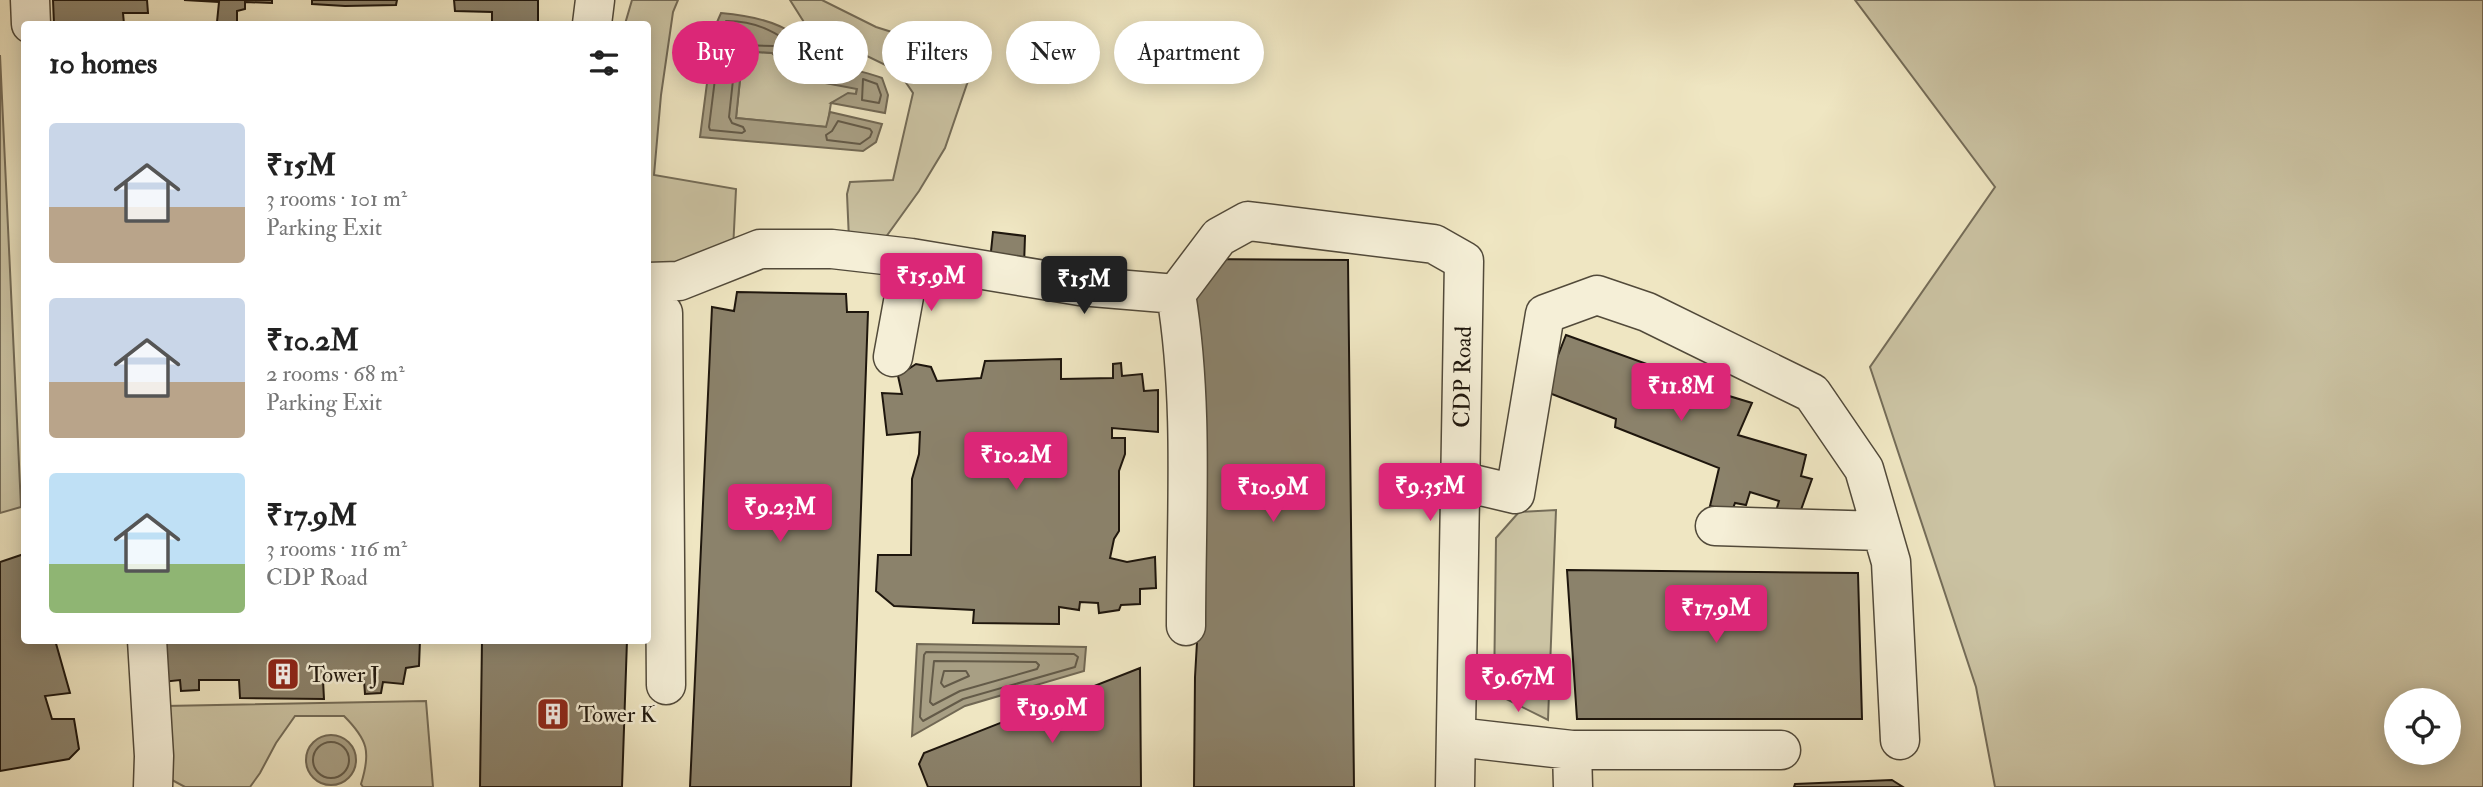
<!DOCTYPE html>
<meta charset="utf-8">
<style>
:root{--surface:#fff;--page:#f6f6f6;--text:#222;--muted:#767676;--accent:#db2777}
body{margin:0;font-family:"IM FELL Double Pica",serif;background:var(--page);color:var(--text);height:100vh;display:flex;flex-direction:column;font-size:26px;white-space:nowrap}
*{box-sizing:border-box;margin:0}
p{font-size:23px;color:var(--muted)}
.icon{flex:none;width:38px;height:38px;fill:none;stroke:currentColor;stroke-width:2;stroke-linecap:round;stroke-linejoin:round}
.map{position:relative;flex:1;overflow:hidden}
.sheet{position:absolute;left:21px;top:21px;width:630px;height:623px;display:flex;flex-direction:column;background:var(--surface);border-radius:7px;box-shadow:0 4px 18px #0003}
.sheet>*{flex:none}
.hud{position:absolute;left:672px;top:21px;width:665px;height:63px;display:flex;gap:14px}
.buttons{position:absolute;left:2384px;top:688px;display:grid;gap:14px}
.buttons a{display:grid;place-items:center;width:77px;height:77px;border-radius:50%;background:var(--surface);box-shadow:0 4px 18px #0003;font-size:35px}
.price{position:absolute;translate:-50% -60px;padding:0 16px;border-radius:7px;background:var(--accent);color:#fff;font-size:23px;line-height:46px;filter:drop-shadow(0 2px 4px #0008)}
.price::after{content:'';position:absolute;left:50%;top:42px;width:21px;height:16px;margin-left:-10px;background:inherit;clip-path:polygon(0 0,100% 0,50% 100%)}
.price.current{background:#222;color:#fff}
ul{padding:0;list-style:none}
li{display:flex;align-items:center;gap:21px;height:175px;padding:0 28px}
li span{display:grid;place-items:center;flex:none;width:196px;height:140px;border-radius:7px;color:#555}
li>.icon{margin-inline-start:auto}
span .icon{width:84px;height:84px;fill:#fffc;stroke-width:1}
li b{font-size:30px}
h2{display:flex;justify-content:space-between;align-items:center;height:84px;padding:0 28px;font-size:30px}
.chip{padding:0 24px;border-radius:32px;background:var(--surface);box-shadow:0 4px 18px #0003;font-size:24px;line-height:63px}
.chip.current{background:var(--accent);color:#fff}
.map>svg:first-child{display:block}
.green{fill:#cbc3a3;stroke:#746c58;stroke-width:2;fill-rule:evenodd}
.water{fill:#a89f84;stroke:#716854;stroke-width:2}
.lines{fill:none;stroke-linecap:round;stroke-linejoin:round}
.shore{stroke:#635a48;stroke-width:2}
.building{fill:#8b826b;stroke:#1e160d;stroke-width:2}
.minor-casing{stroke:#524a3a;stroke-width:41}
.minor{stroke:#f5efd7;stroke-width:38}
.labels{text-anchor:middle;stroke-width:5;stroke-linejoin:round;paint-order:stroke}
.street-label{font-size:23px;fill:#1e160d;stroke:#f5efd7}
.poi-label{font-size:23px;fill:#1e160d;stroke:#f5efd7;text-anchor:start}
</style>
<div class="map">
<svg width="2483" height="787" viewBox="0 0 2483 787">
<rect width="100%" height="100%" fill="#efe6c2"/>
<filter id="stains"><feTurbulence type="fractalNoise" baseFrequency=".00286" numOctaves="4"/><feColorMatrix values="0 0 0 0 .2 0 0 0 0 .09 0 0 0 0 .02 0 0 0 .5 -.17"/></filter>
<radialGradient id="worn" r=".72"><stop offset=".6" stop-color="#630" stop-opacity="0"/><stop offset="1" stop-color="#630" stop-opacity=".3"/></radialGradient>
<path class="green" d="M632 0H678L673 12 661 95 654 175 736 189 733 250 713 260 648 266V24H625Z
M790 0H822L876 27 914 39 947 58 969 78 945 148 919 191 883 241 849 240 847 194 850 182 893 180 913 93 898 71 807 27Z
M1855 0H2483V787H1995L1976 687 1870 367 1995 187ZM2396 700H2448V752H2396Z
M743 51 772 53 799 78 857 88 856 94 831 103 827 127 736 118Z
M0 55 21 507 0 513Z
M1556 510 1548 720 1494 693 1496 538 1519 512Z
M426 701 433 787H363L361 784C371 752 368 740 344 716H295L276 743 260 773 250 787H185L172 780 165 706Z"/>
<path class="water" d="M721 13C744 15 775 20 795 35 808 45 819 56 835 63 849 70 867 72 882 78L888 95 885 113 831 103 848 93 856 94 857 89 799 78 772 53 743 51 736 118 826 127 830 112 882 124 876 142 863 151 700 137 714 29Z
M917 644 1086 647 1084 671 965 706 912 736Z
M306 760a25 25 0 1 1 50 0a25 25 0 1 1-50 0Z"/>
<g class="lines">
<path class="shore" d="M726 21C772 20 796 50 833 70L834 75 830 77 802 71 774 46 740 45 736 52 729 117 732 123 743 127 745 131 742 133 710 130 709 127 721 31Z
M863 79 877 84 881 95 879 103 862 100Z
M838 121 870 129 872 132 870 137 860 144 827 140 826 135 832 131Z
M926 652 1074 654 1078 657 1075 667 963 699 923 721 920 717 924 655Z
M934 661 1036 662 1039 665 1037 669 960 691 933 705 930 702Z
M944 671H966L969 676 944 687 941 683Z
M313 760a18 18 0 1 1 36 0a18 18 0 1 1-36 0Z"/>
</g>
<path class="building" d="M53 0H147L148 13H123L124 24H54Z
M184 0H272V3L245 2V9L237 11V23L217 22 219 2Z
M312 0H397L396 5 345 6 312 4Z
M454 0H538V24H492V12L455 11Z
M305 22 399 23V24H304Z
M993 232 1025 236 1024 266 990 261Z
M1190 259 1348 260 1354 787H1194L1195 677 1199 607Z
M737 292 846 294 847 312H868L851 787H690L712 307 734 311Z
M1566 335 1672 373 1670 378 1752 403 1738 435 1806 455 1801 476 1812 479 1797 521 1776 511 1779 501 1750 492 1746 505 1735 503 1732 511 1710 506 1719 468 1615 427 1616 419 1544 391Z
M1061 359V379L1113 378V364L1121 363 1122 376 1142 374 1144 391 1158 390V432L1112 428V438H1125V454L1119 471V531L1114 539 1110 558 1127 562 1155 557 1156 588 1140 589V604L1121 605 1119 610 1099 613 1098 603 1080 602 1079 610 1059 607V624L973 623 974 610 894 606 876 591 878 555H911L912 479 919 454 920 432 887 435 882 393 902 394 898 376 916 364 931 367 937 381 981 378 985 361Z
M24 554V640H55L70 693 45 696 52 719H74L79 749 69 759 0 771V562Z
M1567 570 1858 573 1862 719H1577Z
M150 640H420L419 666 406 668 403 684 383 682 381 693 365 694 364 680H323L324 699 240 698 239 680H199V690L181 691 180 680 162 682Z
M482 640H627L622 787H480Z
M1140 668 1141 787H928L919 764 924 753Z
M1892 780 1903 787H1794L1795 784Z"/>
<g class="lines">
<defs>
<path id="minor" d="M30 0 31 24
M592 24 595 0
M648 282 679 281 760 249H832L911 258 1080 286 1176 294 1219 237 1248 221 1434 244 1464 261 1455 787
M1176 294C1194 403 1186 516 1186 626
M648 313H663L666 685
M893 357 911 258
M1460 481 1515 494 1545 314 1597 295 1647 312 1812 393 1864 469 1891 562 1900 740
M1715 526 1882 531
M147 640 154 756 153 787
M1457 737 1572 750H1781
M1572 750 1573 787"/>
</defs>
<use href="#minor" class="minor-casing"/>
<use href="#minor" class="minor"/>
</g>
<defs>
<symbol id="building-square" viewBox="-11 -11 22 22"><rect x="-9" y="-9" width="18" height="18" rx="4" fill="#8f2418" stroke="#f5efd7"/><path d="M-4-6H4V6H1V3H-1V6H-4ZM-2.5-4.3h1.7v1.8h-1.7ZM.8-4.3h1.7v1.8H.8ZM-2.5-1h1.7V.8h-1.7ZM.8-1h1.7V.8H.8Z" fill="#fff"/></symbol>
</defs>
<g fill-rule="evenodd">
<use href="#building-square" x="264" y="655" width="38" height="38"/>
<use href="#building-square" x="534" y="695" width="38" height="38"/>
</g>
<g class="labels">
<g class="street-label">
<text transform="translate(1462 377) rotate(-89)" y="8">CDP Road</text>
</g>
<g class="poi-label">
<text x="308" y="682">Tower J</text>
<text x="578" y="722">Tower K</text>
</g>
</g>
<rect width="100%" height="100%" filter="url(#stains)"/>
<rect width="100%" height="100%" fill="url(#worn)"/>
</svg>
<div class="buttons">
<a><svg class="icon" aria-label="locate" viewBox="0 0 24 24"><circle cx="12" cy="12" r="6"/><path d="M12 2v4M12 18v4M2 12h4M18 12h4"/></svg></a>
</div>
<b class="price" style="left:931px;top:313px">₹15.9M</b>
<b class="price current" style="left:1084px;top:316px">₹15M</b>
<b class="price" style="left:1681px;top:423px">₹11.8M</b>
<b class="price" style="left:1016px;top:492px">₹10.2M</b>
<b class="price" style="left:1430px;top:523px">₹9.35M</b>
<b class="price" style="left:1273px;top:524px">₹10.9M</b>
<b class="price" style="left:780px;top:544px">₹9.23M</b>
<b class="price" style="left:1716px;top:645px">₹17.9M</b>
<b class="price" style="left:1518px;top:714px">₹9.67M</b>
<b class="price" style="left:1052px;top:745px">₹19.9M</b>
<div class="hud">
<a class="chip current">Buy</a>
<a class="chip">Rent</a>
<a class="chip">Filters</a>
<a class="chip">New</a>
<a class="chip">Apartment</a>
</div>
<section class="sheet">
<h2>10 homes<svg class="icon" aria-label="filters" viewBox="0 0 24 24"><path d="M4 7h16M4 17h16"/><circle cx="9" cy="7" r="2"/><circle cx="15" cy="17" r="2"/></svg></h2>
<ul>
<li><span style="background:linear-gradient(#c9d6e8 60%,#b9a48a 0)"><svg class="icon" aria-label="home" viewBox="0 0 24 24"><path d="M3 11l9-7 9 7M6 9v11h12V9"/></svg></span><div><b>₹15M</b><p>3 rooms · 101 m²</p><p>Parking Exit</p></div></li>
<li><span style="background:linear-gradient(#c9d6e8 60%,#b9a48a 0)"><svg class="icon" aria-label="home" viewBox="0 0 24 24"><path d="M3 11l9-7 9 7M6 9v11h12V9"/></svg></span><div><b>₹10.2M</b><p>2 rooms · 68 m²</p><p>Parking Exit</p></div></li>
<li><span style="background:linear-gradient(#bfe0f5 65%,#8fb573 0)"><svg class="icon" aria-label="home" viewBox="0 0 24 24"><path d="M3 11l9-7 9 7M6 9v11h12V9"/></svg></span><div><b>₹17.9M</b><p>3 rooms · 116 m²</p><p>CDP Road</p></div></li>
</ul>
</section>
</div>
